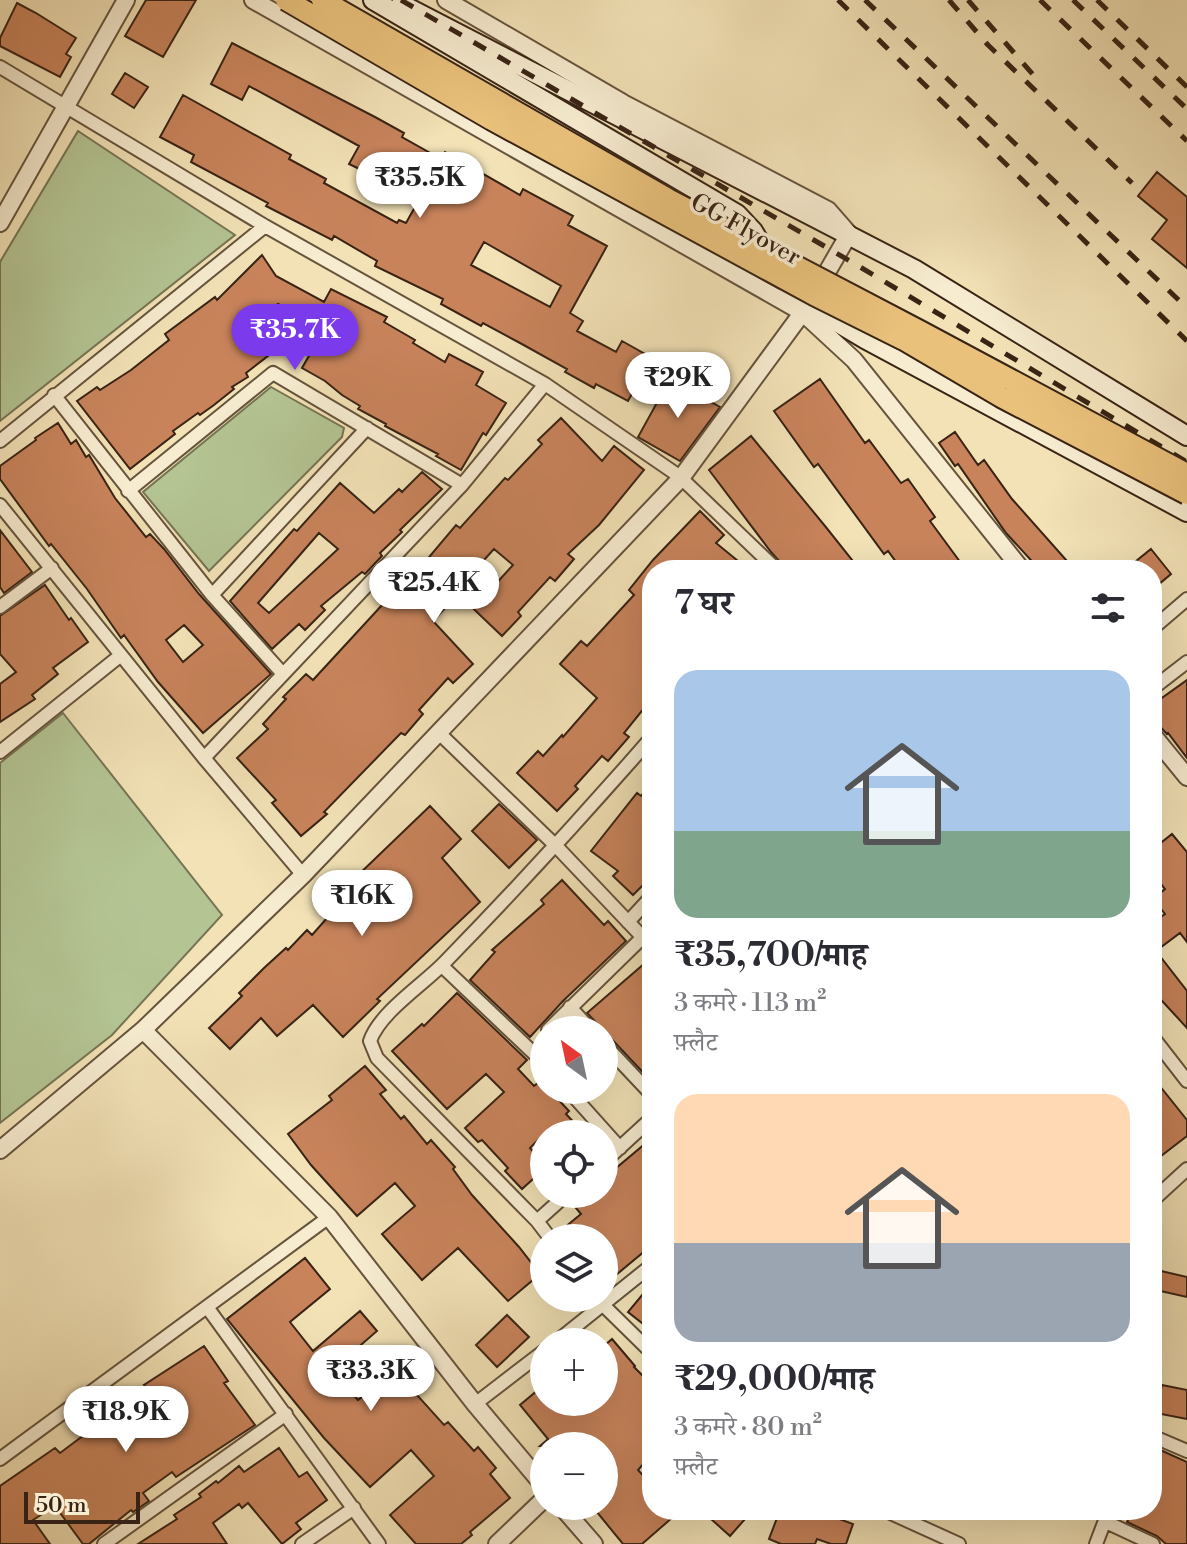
<!DOCTYPE html>
<html lang="hi">
<meta charset="utf-8">
<style>
:root{--surface:#fff;--page:#f7f7f7;--text:#2b2b33;--muted:#7c7c81;--accent:#7c3aed}
body{margin:0;font-family:"Libre Bodoni","Noto Serif Devanagari",serif;background:var(--page);color:var(--text);height:100vh;display:flex;flex-direction:column;font-size:30px;white-space:nowrap}
*{box-sizing:border-box;margin:0}
p{font-size:26px;color:var(--muted)}
.icon{flex:none;width:44px;height:44px;fill:none;stroke:currentColor;stroke-width:2;stroke-linecap:round;stroke-linejoin:round}
.map{position:relative;flex:1;overflow:hidden}
.side{position:absolute;left:642px;top:560px;width:520px;height:960px;display:flex;flex-direction:column;background:var(--surface);border-radius:32px;box-shadow:0 8px 32px #0002}
.side>*{flex:none}
.needle{width:52px;rotate:327deg}
.buttons{position:absolute;left:530px;top:1016px;display:grid;gap:16px}
.buttons a{display:grid;place-items:center;width:88px;height:88px;border-radius:50%;background:var(--surface);box-shadow:0 8px 32px #0002;font-size:40px}
.scale{position:absolute;left:24px;bottom:20px;width:116px;box-sizing:border-box;padding-left:8px;border:4px solid #382314;border-top:0;font-size:22px;line-height:28px;white-space:nowrap;color:#382314;-webkit-text-stroke:6px #f7ecd0;paint-order:stroke}
.price{position:absolute;translate:-50% -68px;padding:0 18px;border-radius:28px;background:#fff;color:#222;font-size:26px;line-height:52px;filter:drop-shadow(0 2px 4px #0008)}
.price::after{content:'';position:absolute;left:50%;top:48px;width:24px;height:18px;margin-left:-12px;background:inherit;clip-path:polygon(0 0,100% 0,50% 100%)}
.price.on{background:var(--accent);color:#fff}
ul{padding:0;list-style:none}
li{display:grid;align-content:center;gap:16px;height:424px;padding:0 32px}
li span{display:grid;place-items:center;height:248px;border-radius:24px;color:#555}
li>.icon{margin-inline-start:auto}
span .icon{width:144px;height:144px;fill:#fffc;stroke-width:1}
li b{font-size:34px}
h2{display:flex;justify-content:space-between;align-items:center;height:96px;padding:0 32px;font-size:34px}
.map>svg:first-child{display:block}
.green{fill:#b4c493;stroke:#767454;stroke-width:2}
.building{fill:#c8835b;stroke:#382314;stroke-width:2;fill-rule:evenodd}
.lines{fill:none;stroke-linecap:round;stroke-linejoin:round}
.minor-casing{stroke:#66533c;stroke-width:16}
.tertiary-casing{stroke:#66533c;stroke-width:20}
.secondary-casing{stroke:#382314;stroke-width:22}
.minor{stroke:#f7ecd0;stroke-width:12}
.tertiary{stroke:#f7ecd0;stroke-width:16}
.secondary{stroke:#f7ecd0;stroke-width:18}
.rail{stroke:#382314;stroke-width:5;stroke-dasharray:14 14;stroke-linecap:butt}
.primary-bridge-casing{stroke:#382314;stroke-width:24;stroke-linecap:butt}
.primary-bridge{stroke:#e9c17b;stroke-width:20}
.labels{text-anchor:middle;stroke-width:7;stroke-linejoin:round;paint-order:stroke}
.street-label{font-size:24px;fill:#382314;stroke:#f7ecd0}
</style>
<div class="map">
<svg width="1187" height="1544" viewBox="0 0 1187 1544">
<rect width="100%" height="100%" fill="#f2e2b6"/>
<filter id="stains"><feTurbulence type="fractalNoise" baseFrequency=".0025" numOctaves="4"/><feColorMatrix values="0 0 0 0 .2 0 0 0 0 .09 0 0 0 0 .02 0 0 0 .5 -.17"/></filter>
<radialGradient id="worn" r=".72"><stop offset=".6" stop-color="#630" stop-opacity="0"/><stop offset="1" stop-color="#630" stop-opacity=".3"/></radialGradient>
<path class="green" d="M78 131 235 235 0 421V262Z
M271 387 344 428 342 437 209 571 143 492Z
M63 713 222 915 112 1035 0 1123V763Z"/>
<path class="building" d="M146 0H196L163 57 125 36Z
M17 3 36 13 76 38 66 54 71 57 60 77 0 46V38Z
M232 43 375 117 404 133 402 137 441 159 445 152 520 195 523 189 573 216 568 225 607 246 570 313 583 321 577 331 616 352 622 341 652 358 628 401 596 384 594 388 565 372 567 369 520 343 483 323 481 326 441 304 443 299 375 266 377 261 334 236 332 240 266 206 268 203 191 162 194 155 160 137 183 95 291 155 289 159 326 179 324 183 397 223 399 220 406 223 420 198 349 164 359 146 249 86 242 100 211 84ZM484 242 561 286 550 307 471 265Z
M125 73 148 87 134 108 112 94Z
M1157 172 1187 197V268L1152 239 1167 220 1138 196Z
M262 255 276 276 324 302 331 289 387 317 384 322 415 340 413 343 445 362 449 354 483 372 476 385 506 403 486 435 483 433 461 470 436 456 438 454 385 426 386 424 358 409 360 406 342 395 325 381 302 368 321 335 309 329 313 322 278 304 250 324 273 352 246 373 248 377 232 387 234 389 214 405 200 415 198 413 173 431 175 434 130 469 77 401 97 387 100 390 131 370 169 340 165 334 215 297 217 300Z
M670 379 720 407 680 461 638 437Z
M820 379 865 443 869 440 901 483 908 479 935 517 930 521 966 570H902L888 551 884 554 818 464 814 467 774 411Z
M561 418 602 461 614 446 644 470 599 525 568 554 574 559 555 581 550 577 518 612 521 616 502 636 458 594 433 621 473 664 453 683 448 678 419 710 423 714 405 735 401 733 324 812 327 814 301 836 272 803 276 800 237 758 268 729 263 724 286 699 283 697 306 674 313 680 383 604 385 606 409 581 456 525 460 528 505 478 508 480 542 444 538 440ZM494 549 513 565 492 588 474 571Z
M58 423 71 444 76 440 86 457 89 455 115 498 146 537 150 534 164 549 199 594 271 674 203 733 158 682 124 635 121 638 87 589 51 544 49 546 0 479V466L36 440 35 438ZM184 625 203 645 183 662 166 640Z
M955 432 978 465 984 460 1012 499 1075 570H1040L1006 533 958 464 955 466 939 443Z
M751 436 825 526 860 570H787L771 552 709 470Z
M422 472 442 489 400 530 402 532 380 553 382 556 365 574 362 572 321 606 325 610 305 630 299 624 272 649 230 601 294 529 297 531 340 483 374 513 399 489 402 492ZM319 533 338 549 269 613 258 603Z
M700 511 724 535 716 543 749 570H652V713L645 707 624 733 629 737 608 761 602 756 575 786 578 789 557 811 517 773 538 751 543 756 562 735 563 737 597 698 560 664 581 641 587 646 634 595 629 590 653 560Z
M0 530 32 572 4 593 0 587Z
M1151 549 1171 574 1152 590V570H1125Z
M45 585 69 620 71 618 88 642 53 668 58 674 32 695 35 699 0 722V684L16 672 0 654V616Z
M1187 680V758L1168 733 1167 734 1152 718V705Z
M652 783V876L633 895 613 876 618 871 591 851 637 793 641 796Z
M499 804 537 840 509 868 472 831Z
M430 806 461 839 442 858 480 902 377 999 380 1001 343 1037 313 1005 277 1036 261 1018 230 1049 209 1028 242 996 239 993 264 968 286 948 288 950 307 930 312 935 359 882 355 878Z
M1172 834 1187 852V942L1180 933 1156 951 1187 991V1028L1152 990V923L1165 914 1153 899 1165 889 1152 873V850Z
M562 880 604 925 608 921 626 941 563 1001 530 1037 470 980 495 952 492 950 544 904 541 900Z
M652 957V1082L587 1013Z
M457 993 527 1060 518 1069 534 1086 539 1082 544 1090 555 1096 569 1111 566 1114 579 1128 572 1134H544L530 1148 544 1164V1169L522 1189 505 1171 508 1168 482 1140 478 1142 465 1128 504 1092 486 1074 447 1109 392 1051 422 1024 424 1026Z
M365 1066 386 1090 380 1094 401 1119 404 1116 427 1144 431 1140 455 1167 453 1169 472 1195 519 1247 540 1274 508 1301 458 1248 422 1280 382 1234 415 1206 395 1183 357 1216 311 1165 288 1134 332 1100 329 1096Z
M1159 1085 1187 1120V1136L1152 1163V1091Z
M652 1138V1245L604 1285V1238H559L558 1233 581 1214 575 1207 591 1194H604V1181L609 1174Z
M305 1258 330 1289 290 1322 313 1351 360 1311 377 1331 332 1370 358 1400 402 1363 424 1388 416 1394 444 1425 448 1422 474 1451 478 1447 496 1468 490 1474 510 1498 470 1532 472 1535 461 1544H416L390 1515 434 1476 411 1450 370 1487 324 1438 227 1319Z
M1161 1271 1187 1277V1297L1156 1290Z
M652 1283V1331L628 1312Z
M507 1315 529 1337 497 1367 476 1345Z
M612 1339 635 1366 634 1367 652 1385V1454L638 1470 652 1485V1510H681L642 1544H623L592 1506H604V1446H540L548 1439 520 1405 544 1385V1402H604V1346Z
M204 1346 228 1381 224 1383 255 1425 176 1477 172 1472 143 1493 149 1501 133 1512 131 1510 89 1544H83L55 1506 33 1520 50 1544H0V1486L55 1448 60 1453 88 1432 86 1429 146 1387 144 1385Z
M1162 1385 1187 1390V1419L1156 1413Z
M279 1448 299 1477 307 1472 327 1500 296 1523 301 1529 282 1544 248 1503 242 1508 239 1504 213 1523 227 1544H138L177 1519 174 1515 201 1497 199 1494 216 1481 218 1483 239 1466 244 1472Z
M1156 1448 1187 1462V1544H1166L1157 1536 1127 1522 1133 1510H1152V1457Z
M701 1510H753L730 1536Z
M780 1510H815L853 1524 846 1544H831L817 1539 815 1544H781L769 1539Z"/>
<g class="lines">
<defs>
<path id="minor" d="M0 67 265 226 545 384 679 476 777 570
M54 395 212 595 283 674
M0 441 265 226
M128 491 273 373 462 485
M0 505 204 758 303 875
M212 595 367 428
M0 607 52 568
M1152 629 1187 599
M1152 689 1187 662
M439 733 556 846 652 947
M0 752 121 655
M204 758 462 485 545 384
M628 922 652 896
M442 966 544 1063
M570 1007 591 1030
M548 1030 643 937
M1152 1036 1187 1081
M604 1044 652 1095
M568 1090 620 1148
M604 1162 652 1118
M1152 1201 1187 1169
M537 1221 567 1194
M550 1238 537 1221 377 1058 370 1041C380 1012 423 985 445 962 516 889 585 814 652 737
M596 1298 652 1353
M207 1307 379 1544
M556 1342 652 1265
M475 1404 544 1351
M1152 1436 1187 1451
M0 1459 329 1217
M884 1510 959 1544
M1106 1522 1153 1544
M104 1544 286 1414
M302 1544 354 1508
M1096 1544 1109 1510"/>
<path id="tertiary" d="M253 0 802 312 854 360 1022 570
M0 223 126 0
M1152 734 1187 777
M143 1030 329 1217 475 1404 544 1486
M0 1150 143 1030 303 875 681 478 808 305 849 234 828 210 623 103 446 0
M561 1506 594 1544
M497 1544 544 1499"/>
<path id="secondary" d="M373 0 737 214 753 231 767 254
M401 4 914 269 1187 436
M785 283 808 305 865 339 1187 512"/>
</defs>
<use href="#minor" class="minor-casing"/>
<use href="#tertiary" class="tertiary-casing"/>
<use href="#secondary" class="secondary-casing"/>
<use href="#minor" class="minor"/>
<use href="#tertiary" class="tertiary"/>
<use href="#secondary" class="secondary"/>
<path class="rail" d="M401 0 850 261 1187 462
M838 0 1187 341
M865 0 1187 308
M949 0 988 45 1132 183
M968 0 1036 78
M1040 0 1187 141
M1073 0 1187 109
M1097 0 1187 87"/>
<defs>
<path id="primary-bridge" d="M286 0 492 120 814 295 904 340 1001 397 1187 494
M322 0 668 199 920 331 1187 474"/>
</defs>
<use href="#primary-bridge" class="primary-bridge-casing"/>
<use href="#primary-bridge" class="primary-bridge"/>
</g>
<g class="labels">
<g class="street-label">
<text transform="translate(746 229) rotate(29)" y="8">GG Flyover</text>
</g>
</g>
<rect width="100%" height="100%" filter="url(#stains)"/>
<rect width="100%" height="100%" fill="url(#worn)"/>
</svg>
<div class="buttons">
<a><svg class="needle" viewBox="-14 -14 28 28"><path d="M0-13l5 13h-10z" fill="#e53935"/><path d="M0 13l5-13h-10z" fill="#7c7c81"/></svg></a>
<a><svg class="icon" aria-label="locate" viewBox="0 0 24 24"><circle cx="12" cy="12" r="6"/><path d="M12 2v4M12 18v4M2 12h4M18 12h4"/></svg></a>
<a><svg class="icon" aria-label="layers" viewBox="0 0 24 24"><path d="M12 4l9 5-9 5-9-5zM3 14l9 5 9-5"/></svg></a>
<a>+</a>
<a>−</a>
</div>
<div class="scale">50 m</div>
<b class="price" style="left:420px;top:220px">₹35.5K</b>
<b class="price on" style="left:295px;top:372px">₹35.7K</b>
<b class="price" style="left:678px;top:420px">₹29K</b>
<b class="price" style="left:434px;top:625px">₹25.4K</b>
<b class="price" style="left:362px;top:938px">₹16K</b>
<b class="price" style="left:371px;top:1413px">₹33.3K</b>
<b class="price" style="left:126px;top:1454px">₹18.9K</b>
<section class="side">
<h2>7 घर<svg class="icon" aria-label="filters" viewBox="0 0 24 24"><path d="M4 7h16M4 17h16"/><circle cx="9" cy="7" r="2"/><circle cx="15" cy="17" r="2"/></svg></h2>
<ul>
<li><span style="background:linear-gradient(#a9c7e8 65%,#7fa58c 0)"><svg class="icon" aria-label="home" viewBox="0 0 24 24"><path d="M3 11l9-7 9 7M6 9v11h12V9"/></svg></span><div><b>₹35,700/माह</b><p>3 कमरे · 113 m²</p><p>फ़्लैट</p></div></li>
<li><span style="background:linear-gradient(#ffd9b3 60%,#9aa5b1 0)"><svg class="icon" aria-label="home" viewBox="0 0 24 24"><path d="M3 11l9-7 9 7M6 9v11h12V9"/></svg></span><div><b>₹29,000/माह</b><p>3 कमरे · 80 m²</p><p>फ़्लैट</p></div></li>
</ul>
</section>
</div>
